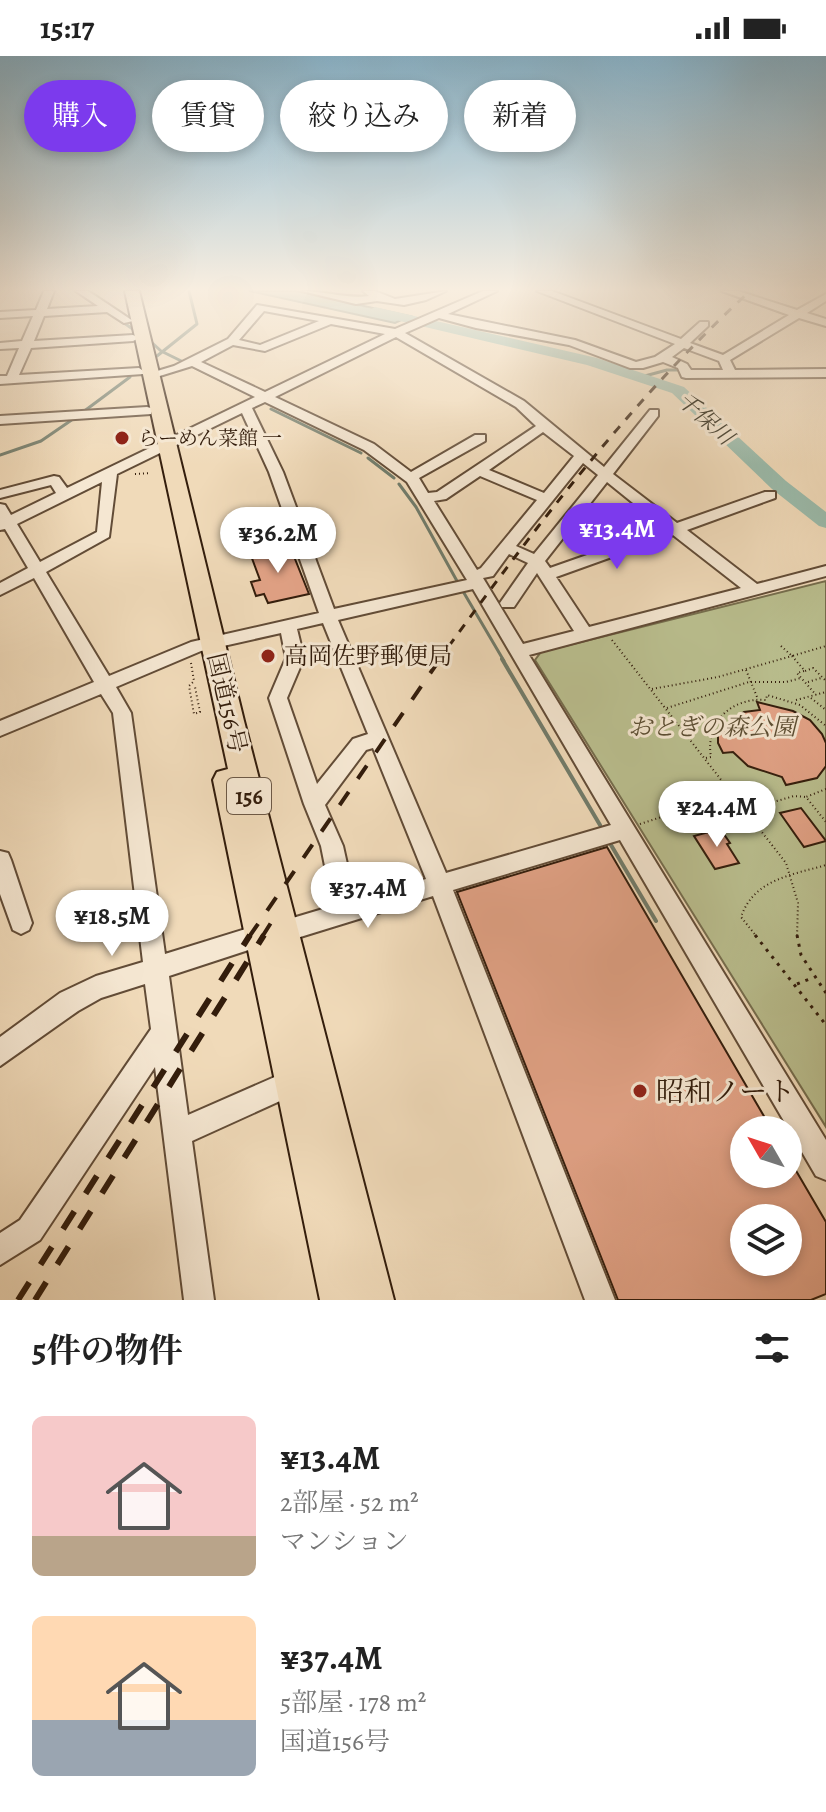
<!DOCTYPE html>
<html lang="ja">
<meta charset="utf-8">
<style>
:root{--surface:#fff;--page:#f2f2f2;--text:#222;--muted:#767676;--accent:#7c3aed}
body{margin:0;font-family:Alegreya,"Noto Serif JP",serif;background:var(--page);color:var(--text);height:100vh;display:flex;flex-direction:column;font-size:30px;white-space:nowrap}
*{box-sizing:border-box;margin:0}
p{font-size:26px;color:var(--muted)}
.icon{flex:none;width:44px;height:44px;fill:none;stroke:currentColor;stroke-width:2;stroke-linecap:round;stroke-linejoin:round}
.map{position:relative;height:1244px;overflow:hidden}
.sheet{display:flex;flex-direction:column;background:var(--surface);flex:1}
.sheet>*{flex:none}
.hud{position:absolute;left:24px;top:24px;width:778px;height:72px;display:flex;gap:16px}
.needle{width:52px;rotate:309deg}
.buttons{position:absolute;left:730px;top:1060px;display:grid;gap:16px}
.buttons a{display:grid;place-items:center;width:72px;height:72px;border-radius:50%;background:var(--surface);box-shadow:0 4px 12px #0003;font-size:40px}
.price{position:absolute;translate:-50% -68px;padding:0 18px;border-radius:28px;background:#fff;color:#222;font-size:26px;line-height:52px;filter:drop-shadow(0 2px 4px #0008)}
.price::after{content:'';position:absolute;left:50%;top:48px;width:24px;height:18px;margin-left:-12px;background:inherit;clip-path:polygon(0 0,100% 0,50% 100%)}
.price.current{background:var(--accent);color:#fff}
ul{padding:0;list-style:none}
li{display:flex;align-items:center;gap:24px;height:200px;padding:0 32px}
li span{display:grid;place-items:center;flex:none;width:224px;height:160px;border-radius:12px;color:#555}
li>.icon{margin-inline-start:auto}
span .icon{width:96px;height:96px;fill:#fffc;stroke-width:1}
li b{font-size:34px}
h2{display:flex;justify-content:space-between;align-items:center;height:96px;padding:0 32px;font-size:34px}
.tag{padding:0 28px;border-radius:36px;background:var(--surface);box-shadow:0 4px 12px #0003;font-size:28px;line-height:72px}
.tag.current{background:var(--accent);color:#fff}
.status{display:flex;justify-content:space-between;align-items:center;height:56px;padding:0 40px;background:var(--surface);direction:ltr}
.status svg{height:22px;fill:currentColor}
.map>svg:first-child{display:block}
.green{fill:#babf8f;stroke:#766e4e;stroke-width:2}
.water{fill:#9bbbab;stroke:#717c6b;stroke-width:2}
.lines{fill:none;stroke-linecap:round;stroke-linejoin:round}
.stream-far1{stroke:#717c6b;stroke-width:3}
.stream{stroke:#717c6b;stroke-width:4}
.river{fill:#9bbbab;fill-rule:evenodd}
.building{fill:#e3a387;stroke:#331d0c;stroke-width:2;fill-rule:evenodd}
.minor-casing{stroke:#624c37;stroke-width:4}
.highway-casing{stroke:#331d0c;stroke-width:4}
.path-far1{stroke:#331d0c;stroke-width:2;stroke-dasharray:1 3;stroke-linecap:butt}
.path{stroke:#331d0c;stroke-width:3;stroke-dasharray:3 6;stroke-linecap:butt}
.minor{fill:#f5e7d2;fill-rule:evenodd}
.highway{fill:#f0dab9;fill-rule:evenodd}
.rail-far2{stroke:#331d0c;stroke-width:3;stroke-dasharray:9 9;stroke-linecap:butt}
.rail-far1{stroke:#331d0c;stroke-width:4;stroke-dasharray:16 16;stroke-linecap:butt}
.rail{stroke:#331d0c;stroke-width:6;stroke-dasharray:21 21;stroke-linecap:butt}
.poi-dot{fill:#8f2418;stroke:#f5e7d2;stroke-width:3}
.labels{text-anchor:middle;stroke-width:6;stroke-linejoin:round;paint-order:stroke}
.far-poi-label{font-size:20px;fill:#331d0c;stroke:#f5e7d2;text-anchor:start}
.far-water-label{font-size:22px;font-style:italic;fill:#524c3c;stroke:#f5e7d2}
.shield{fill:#f5e7d2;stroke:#6d5a47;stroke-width:2}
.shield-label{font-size:22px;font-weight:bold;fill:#331d0c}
.poi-label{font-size:24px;fill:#331d0c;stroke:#f5e7d2;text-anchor:start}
.street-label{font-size:24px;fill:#331d0c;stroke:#f5e7d2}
.park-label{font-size:24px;font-style:italic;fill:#5c4e33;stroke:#f5e7d2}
.near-poi-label{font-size:28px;fill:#331d0c;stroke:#f5e7d2;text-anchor:start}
</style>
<div class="status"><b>15:17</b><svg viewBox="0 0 49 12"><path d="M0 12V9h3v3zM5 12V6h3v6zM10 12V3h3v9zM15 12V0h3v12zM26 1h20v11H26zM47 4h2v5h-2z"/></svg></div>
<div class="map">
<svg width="826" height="1244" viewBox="0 0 826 1244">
<rect width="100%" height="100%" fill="#f0dab9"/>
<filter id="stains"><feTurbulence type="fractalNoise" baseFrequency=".0025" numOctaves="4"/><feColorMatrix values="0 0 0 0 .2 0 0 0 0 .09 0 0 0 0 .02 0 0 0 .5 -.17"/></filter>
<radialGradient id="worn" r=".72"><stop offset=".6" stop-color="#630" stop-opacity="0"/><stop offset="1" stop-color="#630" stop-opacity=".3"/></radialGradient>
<path class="green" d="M826 525V1071L535 604 541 596Z"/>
<path class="water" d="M249 235H296L410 260 395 267Z"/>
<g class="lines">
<path class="stream-far1" d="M76 235 100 251
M111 258 137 276
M148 283 161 295 236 332
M157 300 197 268 189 235
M641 321 667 314 826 313
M271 353 361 397
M83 356 130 321
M0 399 41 385 76 361
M368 402 394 422
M399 428 416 451 457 525
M464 537 504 605"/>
<path class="stream" d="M502 603 600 769
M611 789 656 865"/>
<path class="river" d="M375 251 597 302 684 331 786 425 826 456V472L819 470 772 433 672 337 587 309 370 258 368 255Z"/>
</g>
<path class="building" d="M289 488 309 538 268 547 264 538 256 540 251 526 260 524 250 497Z
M757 646 793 655 810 664 822 678 826 687V710L817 722 786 729 782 721 748 710 733 696 723 697 718 687V674L727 677 732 665 744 656 760 654Z
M801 752 826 785 804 791 780 757Z
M716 774 719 778 723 777 730 787 727 788 739 807 715 813 694 780Z
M607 791 772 1074H744V1118H788V1101L826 1166V1238L811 1244H618L457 836ZM744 1162H788V1206H744Z"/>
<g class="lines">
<defs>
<path id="minor" d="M44 235H54L47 253 98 250 76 235H88L133 265 124 267 107 256 44 260 34 285 133 279 139 282 133 285 31 292 19 319 139 312 145 316 143 318 0 328V320H7L19 292 0 293V287L22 285 33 260 0 262V256L36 254Z
M302 235C324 235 347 243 369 240L363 235H375L395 243 446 235 426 244 404 249 377 245 356 248Z
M483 235H497L448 258 575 284 636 306 655 301 675 288 537 235H552L681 283 700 266H708V270L690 287 723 299 789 259 722 235H738L797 254 826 238V245L807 257 826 263V270L799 262 730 304 735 314 826 313V321L686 322 682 321 678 312 663 306 643 312H630L569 289 476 272 439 262 405 277 524 345 604 411 650 354H658V360L613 418 677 467 765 436H775V442L687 474 757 528 826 510V520L529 599 826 1084V1124L816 1120 620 784 453 834 615 1244H585L433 840 284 886 276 883 272 875 276 867 333 850 321 790 304 748 269 642 286 602 281 577 201 595 116 631 131 657 165 898 262 868 270 871 274 879 270 887 169 920 188 1059 293 1013 302 1017 306 1026 302 1035 192 1085 214 1244H184L155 1011 40 1184 0 1209V1177L20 1164 151 973 145 928 101 942 78 955 0 1010V981L60 937 96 920 143 906 113 657 101 638 0 680V665L94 626 34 522 0 539V527L28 512 5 473 0 474V448L5 449 11 459 56 437 51 429 0 442V434L54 420 59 421 67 432 255 341 192 310 150 323 144 319 174 310 228 283 257 249 395 273ZM264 255 319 265 260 289 239 284ZM331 268 385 278 265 336 201 306 233 289 265 295ZM396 281 516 351 536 370 437 436 428 437 419 422 485 385V379H475L411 416 374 388 275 341ZM684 292 719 305 723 314H691L687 308 672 301ZM265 346 364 394 407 426 467 524 334 553 283 416 252 352ZM242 357 269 416 319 557 191 586 109 620 46 516 109 481 117 418ZM543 376 574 400 544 437 489 414ZM583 407 598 419 534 498 516 490ZM480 420 537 444 481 512 477 514 434 445 446 443ZM102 426 97 476 40 506 17 468ZM607 426 664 472 550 512 545 505ZM673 479 741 532 589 571 556 521ZM509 498 528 507 500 547 502 551H514L537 517 574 575 523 588 483 522 493 520ZM473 533 611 769 446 817 338 564ZM323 567 368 678 353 683 317 728 287 642 304 602 297 573ZM373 692 426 823 355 844 343 790 325 749 366 694Z
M147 351 151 352V358L0 368V360Z
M0 795 8 797 11 804 32 867 29 874 21 878 13 874 0 838Z"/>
<path id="highway" d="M125 235H139L244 665 394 1244H320L213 724 217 716 228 713Z"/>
</defs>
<use href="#minor" class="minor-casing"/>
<use href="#highway" class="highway-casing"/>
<path class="path-far1" d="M135 418 150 417
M612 584 786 807 798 847 797 881
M781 590 792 600 826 590
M191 607 194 625 189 630 194 658 200 656 195 631
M746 614 757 641
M804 615 797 617 816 639
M808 626 821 622
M652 633 718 621 792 600 805 615 813 612 826 625
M811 642 826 654
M796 644 826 636
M667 652 749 626H786L801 622
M706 702 711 701C705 667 731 641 766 644L767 639 800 649 826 670
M826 733 806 741 826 766
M746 754 794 740 806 741
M640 768 729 739
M757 881 741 861C754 823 792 819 826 809"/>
<path class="path" d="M755 879 826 969
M797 879 801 899 826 937
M797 928 812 922"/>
<use href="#minor" class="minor"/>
<use href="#highway" class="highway"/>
<path class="rail-far2" d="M438 605C534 473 630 345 750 235"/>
<path class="rail-far1" d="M249 881 440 603
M262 881 279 854"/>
<path class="rail" d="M18 1244 250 879
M35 1244 264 879"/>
</g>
<linearGradient id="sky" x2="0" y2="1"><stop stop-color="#89b7d0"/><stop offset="0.57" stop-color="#f8eee0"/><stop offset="1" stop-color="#f8eee0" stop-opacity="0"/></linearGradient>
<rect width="826" height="409" fill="url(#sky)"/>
<g class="poi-dot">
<circle cx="122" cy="382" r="8"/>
<circle cx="268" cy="600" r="8"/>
<circle cx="640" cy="1035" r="8"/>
</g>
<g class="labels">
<g class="far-poi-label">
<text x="138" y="389">らーめん菜館 一</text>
</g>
<g class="far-water-label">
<text transform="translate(706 362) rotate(42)" y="8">千保川</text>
</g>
<rect class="shield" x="227" y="722" width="44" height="36" rx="6"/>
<g class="shield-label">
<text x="249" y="748">156</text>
</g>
<g class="poi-label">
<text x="284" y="608">高岡佐野郵便局</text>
</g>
<g class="street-label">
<text transform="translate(227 647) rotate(77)" y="8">国道156号</text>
</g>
<g class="park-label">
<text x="712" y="679">おとぎの森公園</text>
</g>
<g class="near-poi-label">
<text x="656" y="1045">昭和ノート</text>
</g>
</g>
<rect width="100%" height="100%" filter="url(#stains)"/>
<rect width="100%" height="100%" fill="url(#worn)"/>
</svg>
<div class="buttons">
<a><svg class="needle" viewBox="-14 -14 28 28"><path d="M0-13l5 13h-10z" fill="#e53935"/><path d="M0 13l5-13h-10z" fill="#767676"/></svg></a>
<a><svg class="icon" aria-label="layers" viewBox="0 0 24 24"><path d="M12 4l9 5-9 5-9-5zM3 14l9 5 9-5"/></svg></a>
</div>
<b class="price current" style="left:617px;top:515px">¥13.4M</b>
<b class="price" style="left:278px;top:519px">¥36.2M</b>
<b class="price" style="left:717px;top:793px">¥24.4M</b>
<b class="price" style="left:368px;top:874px">¥37.4M</b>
<b class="price" style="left:112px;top:902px">¥18.5M</b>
<div class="hud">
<a class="tag current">購入</a>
<a class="tag">賃貸</a>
<a class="tag">絞り込み</a>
<a class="tag">新着</a>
</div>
</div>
<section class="sheet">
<h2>5件の物件<svg class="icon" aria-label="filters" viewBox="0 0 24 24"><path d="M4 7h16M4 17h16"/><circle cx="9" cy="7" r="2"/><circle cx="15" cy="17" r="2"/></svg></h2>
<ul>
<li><span style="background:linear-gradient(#f6c9c9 75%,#b9a48a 0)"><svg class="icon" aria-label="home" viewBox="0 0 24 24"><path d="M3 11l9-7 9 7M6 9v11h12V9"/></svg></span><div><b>¥13.4M</b><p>2部屋 · 52 m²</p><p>マンション</p></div></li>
<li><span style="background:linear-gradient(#ffd9b3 65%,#9aa5b1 0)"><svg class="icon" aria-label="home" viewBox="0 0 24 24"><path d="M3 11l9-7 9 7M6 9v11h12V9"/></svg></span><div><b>¥37.4M</b><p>5部屋 · 178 m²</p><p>国道156号</p></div></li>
</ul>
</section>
